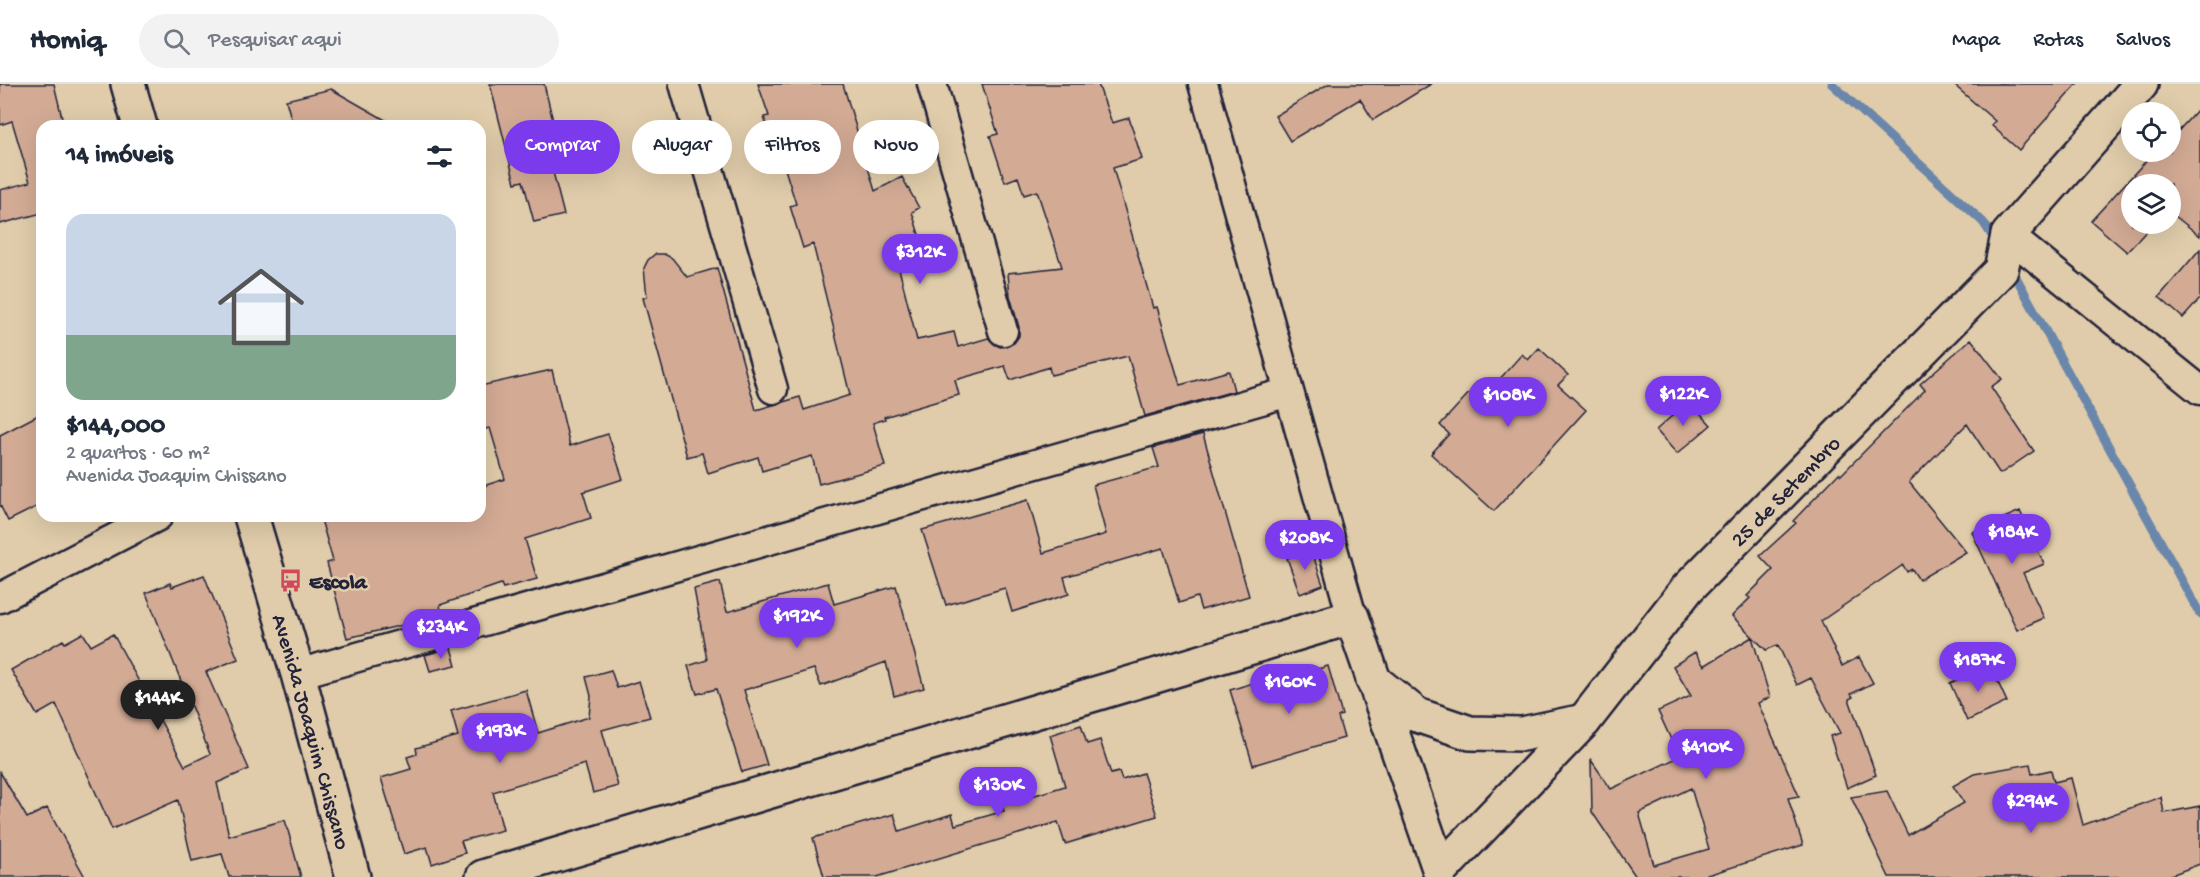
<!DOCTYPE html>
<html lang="pt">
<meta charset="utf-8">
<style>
:root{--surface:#fff;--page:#f2f2f3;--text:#1f2937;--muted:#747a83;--line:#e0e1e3;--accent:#7c3aed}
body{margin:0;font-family:"Gochi Hand",sans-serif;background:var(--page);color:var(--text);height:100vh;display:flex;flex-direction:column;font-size:22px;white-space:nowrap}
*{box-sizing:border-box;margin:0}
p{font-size:20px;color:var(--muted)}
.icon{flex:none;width:33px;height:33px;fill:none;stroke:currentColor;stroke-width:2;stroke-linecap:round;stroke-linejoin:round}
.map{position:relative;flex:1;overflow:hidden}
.details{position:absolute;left:36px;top:36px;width:450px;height:402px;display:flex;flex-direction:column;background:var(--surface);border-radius:18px;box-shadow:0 6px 24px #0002}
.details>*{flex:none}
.guide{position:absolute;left:504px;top:36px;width:570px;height:54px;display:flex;gap:12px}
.controls{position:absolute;left:2121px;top:18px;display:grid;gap:12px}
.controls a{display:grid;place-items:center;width:60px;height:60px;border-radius:50%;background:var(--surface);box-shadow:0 6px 24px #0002;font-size:30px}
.price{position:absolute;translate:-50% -51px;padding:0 14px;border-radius:21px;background:var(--accent);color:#fff;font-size:20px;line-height:39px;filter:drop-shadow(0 2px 3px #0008)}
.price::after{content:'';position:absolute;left:50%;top:36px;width:18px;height:14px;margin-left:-9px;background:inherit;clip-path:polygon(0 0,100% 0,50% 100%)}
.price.current{background:#222;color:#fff}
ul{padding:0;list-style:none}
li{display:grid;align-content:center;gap:12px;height:318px;padding:0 30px}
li+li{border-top:2px solid var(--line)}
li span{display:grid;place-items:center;height:186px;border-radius:18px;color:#555}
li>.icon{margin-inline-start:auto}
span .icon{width:108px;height:108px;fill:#fffc;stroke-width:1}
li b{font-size:26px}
h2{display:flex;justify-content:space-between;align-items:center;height:72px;padding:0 30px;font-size:26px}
.pill{padding:0 21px;border-radius:27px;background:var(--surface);box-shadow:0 6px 24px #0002;font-size:21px;line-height:54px}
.pill.current{background:var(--accent);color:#fff}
header{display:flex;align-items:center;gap:36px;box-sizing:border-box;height:84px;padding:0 30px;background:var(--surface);border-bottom:2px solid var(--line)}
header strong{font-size:28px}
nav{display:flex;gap:33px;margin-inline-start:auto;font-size:21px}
.search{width:420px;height:54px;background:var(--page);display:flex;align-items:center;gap:15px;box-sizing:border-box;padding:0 21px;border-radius:33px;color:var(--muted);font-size:22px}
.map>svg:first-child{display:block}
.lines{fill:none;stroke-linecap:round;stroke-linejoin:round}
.stream{stroke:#6a87ab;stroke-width:9}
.building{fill:#d3ab95;stroke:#22223b;stroke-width:1.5;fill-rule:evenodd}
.minor-casing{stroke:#22223b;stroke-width:33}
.tertiary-casing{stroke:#22223b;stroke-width:38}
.minor{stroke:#e0ccaa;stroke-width:28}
.tertiary{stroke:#e0ccaa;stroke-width:33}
.labels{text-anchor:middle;stroke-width:5;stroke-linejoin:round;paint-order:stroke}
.street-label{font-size:22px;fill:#22223b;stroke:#e0ccaa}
.poi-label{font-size:22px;font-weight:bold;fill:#22223b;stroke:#e0ccaa;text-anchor:start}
</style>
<header>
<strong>Homiq</strong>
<div class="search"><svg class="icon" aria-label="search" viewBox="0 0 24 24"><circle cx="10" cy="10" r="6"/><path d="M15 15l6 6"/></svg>Pesquisar aqui</div>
<nav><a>Mapa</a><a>Rotas</a><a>Salvos</a></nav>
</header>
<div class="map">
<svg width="2200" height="793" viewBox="0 0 2200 793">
<rect width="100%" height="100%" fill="#e0ccaa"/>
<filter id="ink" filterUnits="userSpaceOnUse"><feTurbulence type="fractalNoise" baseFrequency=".0167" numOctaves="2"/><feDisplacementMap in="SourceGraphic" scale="12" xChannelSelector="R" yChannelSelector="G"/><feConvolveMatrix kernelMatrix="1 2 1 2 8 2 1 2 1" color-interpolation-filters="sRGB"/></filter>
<g filter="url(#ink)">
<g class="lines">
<path class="stream" d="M1832 0 1983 138 1997 159
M2010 182 2200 530"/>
</g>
<path class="building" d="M0 0H54L64 42H42V129L0 140V106L30 98 12 37 0 41Z
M490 0H544L556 49 544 53 564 131 534 138 523 97 515 99Z
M758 0H843L875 107 902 93 919 124 912 128 921 157 894 165 917 256 954 248 958 263 988 254 1000 263 1014 259 1019 252V243L1010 212 1008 189 1062 183 1037 107 1024 111 1018 93 1005 98 990 52 998 50 982 0H1098L1112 39 1129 34 1142 75 1113 84 1153 224 1157 223 1180 301 1229 287 1234 307 1145 332 1128 272 1051 291 1049 283 1010 296 1005 282 955 296 959 311 884 333 885 335 873 339 885 382 819 400 812 372 762 387 758 373 708 389 702 369 687 373 643 214 647 213 644 184 648 176 655 170H664L672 174 687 193 717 184 756 326 800 313 804 326 850 311 813 160 803 164 790 122 796 120 779 66 775 68 764 33 769 32Z
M1328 0H1431L1373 36 1360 15 1290 57 1275 32Z
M1953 0H2077L2019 66 1991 41 1995 37Z
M331 5 396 42H293L286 16Z
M2200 23V152L2170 128V100H2132V140H2153L2127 168 2091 137 2154 68H2170V56Z
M2200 165V215L2183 234 2159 213Z
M1971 255 2002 295 1991 303 2034 367 2000 390 1967 340 1909 398 1966 468 1919 496 1912 485 1907 488 1903 481 1821 537 1842 582 1859 573 1873 599 1851 610 1853 613 1849 615 1876 691 1847 704 1830 652 1840 649 1811 594 1797 601 1778 561 1766 566 1732 532 1750 514 1747 512 1773 486 1760 472 1796 439 1793 437 1839 389 1841 391 1925 306 1920 300Z
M1539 264 1568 291 1558 301 1586 326 1494 427 1431 370 1449 350 1440 341 1471 307 1481 316 1522 270 1528 276Z
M552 286 570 362 608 350 623 395 583 408 591 434 525 455 537 495 503 504 501 500 440 521 442 532 347 554 327 479 333 477 320 432H480V403L505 395 490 344 485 345 480 324V302Z
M1689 317 1711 341 1677 370 1656 346Z
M42 329V420L8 437 0 421V351Z
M1203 350 1249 512 1201 526 1197 513 1179 519 1163 464 1064 493 1069 510 1012 528 1005 504 946 521 922 446 1028 416 1043 469 1106 450 1093 401 1159 383 1153 364Z
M2020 427 2044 480 2023 489 2044 534 2017 546 1972 448Z
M1311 465 1323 501 1300 510 1287 474Z
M204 491 238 575 206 588 249 685 217 699 229 752 285 736 301 793H229L222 770 192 777 178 716 112 745 56 620 37 631 11 586 63 556 65 559 83 549 91 562 113 550 185 682 210 670 146 509 170 499 172 503Z
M720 498 727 528 828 499 834 520 896 502 924 604 894 612 886 578 821 602 814 585 744 606 767 681 742 688 716 605 697 610 688 582 707 576 694 505Z
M1752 553 1770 613 1758 619 1799 712 1788 714 1803 761 1701 793H1636L1592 728 1591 676 1611 705 1679 673 1658 627 1691 612 1673 582 1695 568 1704 582ZM1691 704 1709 765 1654 781 1639 729Z
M451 564 456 581 430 587 425 571Z
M1990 581 2007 618 1967 637 1950 599Z
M1328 582 1342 631 1338 633 1344 654 1253 681 1230 606 1253 599 1255 604Z
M611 586 617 604 639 597 650 633 602 646 618 702 593 709 585 680 493 708 503 746 461 757 465 769 432 780 427 763 404 770 381 694 411 685 407 673 417 670 416 664 458 652 451 627 526 606 538 649 589 633 591 612 586 593Z
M1081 641 1087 660 1100 656 1111 690 1119 688 1122 696 1143 689 1157 732 1065 760 1058 738 877 793H824L813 754 894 730 899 747 952 730 955 741 1004 727 1002 721 1065 702 1050 651Z
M2030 680 2032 690 2051 686 2054 698 2071 694 2083 741 2161 713 2164 729 2200 722V780L2166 793H1889L1851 713 1887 707 1908 751 1964 719 1953 702 1974 690Z
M0 688 27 734 47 724 85 793H0Z"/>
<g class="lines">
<defs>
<path id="minor" d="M684 0 773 305
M932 0 1003 247
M1203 0 1352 533
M2008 151 2200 306
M0 514 158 432
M298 590 1289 308"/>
<g id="tertiary">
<path d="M128 0 140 42"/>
<path id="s1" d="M251 432 298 590 353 793"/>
<path d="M1373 596 1417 631 1470 649 1522 650 1584 637"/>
<path id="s2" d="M483 793 1352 533 1440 787 1584 637 1687 505 2001 186 2008 151 2141 0"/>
</g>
</defs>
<use href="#minor" class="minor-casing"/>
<use href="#tertiary" class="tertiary-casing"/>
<use href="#minor" class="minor"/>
<use href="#tertiary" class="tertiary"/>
</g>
</g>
<defs>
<symbol id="bus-bare" viewBox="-9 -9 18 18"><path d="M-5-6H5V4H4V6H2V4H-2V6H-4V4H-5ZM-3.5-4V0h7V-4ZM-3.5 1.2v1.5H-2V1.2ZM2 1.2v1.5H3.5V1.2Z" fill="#d1495b" stroke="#e0ccaa" stroke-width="2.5" paint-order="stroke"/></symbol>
</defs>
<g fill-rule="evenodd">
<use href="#bus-bare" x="274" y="480" width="33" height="33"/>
</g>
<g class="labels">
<g class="street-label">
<text dy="8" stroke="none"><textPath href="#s2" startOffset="1690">25 de Setembro</textPath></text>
<text dy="8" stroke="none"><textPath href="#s1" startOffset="224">Avenida Joaquim Chissano</textPath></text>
</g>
<g class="poi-label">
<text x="309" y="504">Escola</text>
</g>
</g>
</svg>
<div class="controls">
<a><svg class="icon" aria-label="locate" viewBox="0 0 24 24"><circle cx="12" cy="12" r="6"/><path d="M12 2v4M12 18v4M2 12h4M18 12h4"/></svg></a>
<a><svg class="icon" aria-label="layers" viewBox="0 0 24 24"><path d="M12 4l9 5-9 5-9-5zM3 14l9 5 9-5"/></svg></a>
</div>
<b class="price" style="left:920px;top:201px">$312K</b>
<b class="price" style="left:1683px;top:343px">$122K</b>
<b class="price" style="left:1508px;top:344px">$108K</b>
<b class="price" style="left:2012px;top:481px">$184K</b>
<b class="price" style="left:1305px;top:487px">$208K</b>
<b class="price" style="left:797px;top:565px">$192K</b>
<b class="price" style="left:441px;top:576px">$234K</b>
<b class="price" style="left:1978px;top:609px">$187K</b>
<b class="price" style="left:1289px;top:631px">$160K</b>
<b class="price current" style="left:158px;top:647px">$144K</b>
<b class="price" style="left:500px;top:680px">$193K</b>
<b class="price" style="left:1706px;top:696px">$410K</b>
<b class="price" style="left:998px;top:734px">$130K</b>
<b class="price" style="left:2031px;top:750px">$294K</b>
<div class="guide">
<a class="pill current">Comprar</a>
<a class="pill">Alugar</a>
<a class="pill">Filtros</a>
<a class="pill">Novo</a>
</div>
<section class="details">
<h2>14 imóveis<svg class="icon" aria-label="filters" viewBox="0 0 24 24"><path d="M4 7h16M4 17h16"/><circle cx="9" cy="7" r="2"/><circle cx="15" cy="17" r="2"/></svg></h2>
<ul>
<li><span style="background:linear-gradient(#c9d6e8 65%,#7fa58c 0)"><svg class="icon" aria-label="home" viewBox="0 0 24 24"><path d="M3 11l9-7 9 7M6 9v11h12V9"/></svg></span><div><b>$144,000</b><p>2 quartos · 60 m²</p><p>Avenida Joaquim Chissano</p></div></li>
</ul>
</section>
</div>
